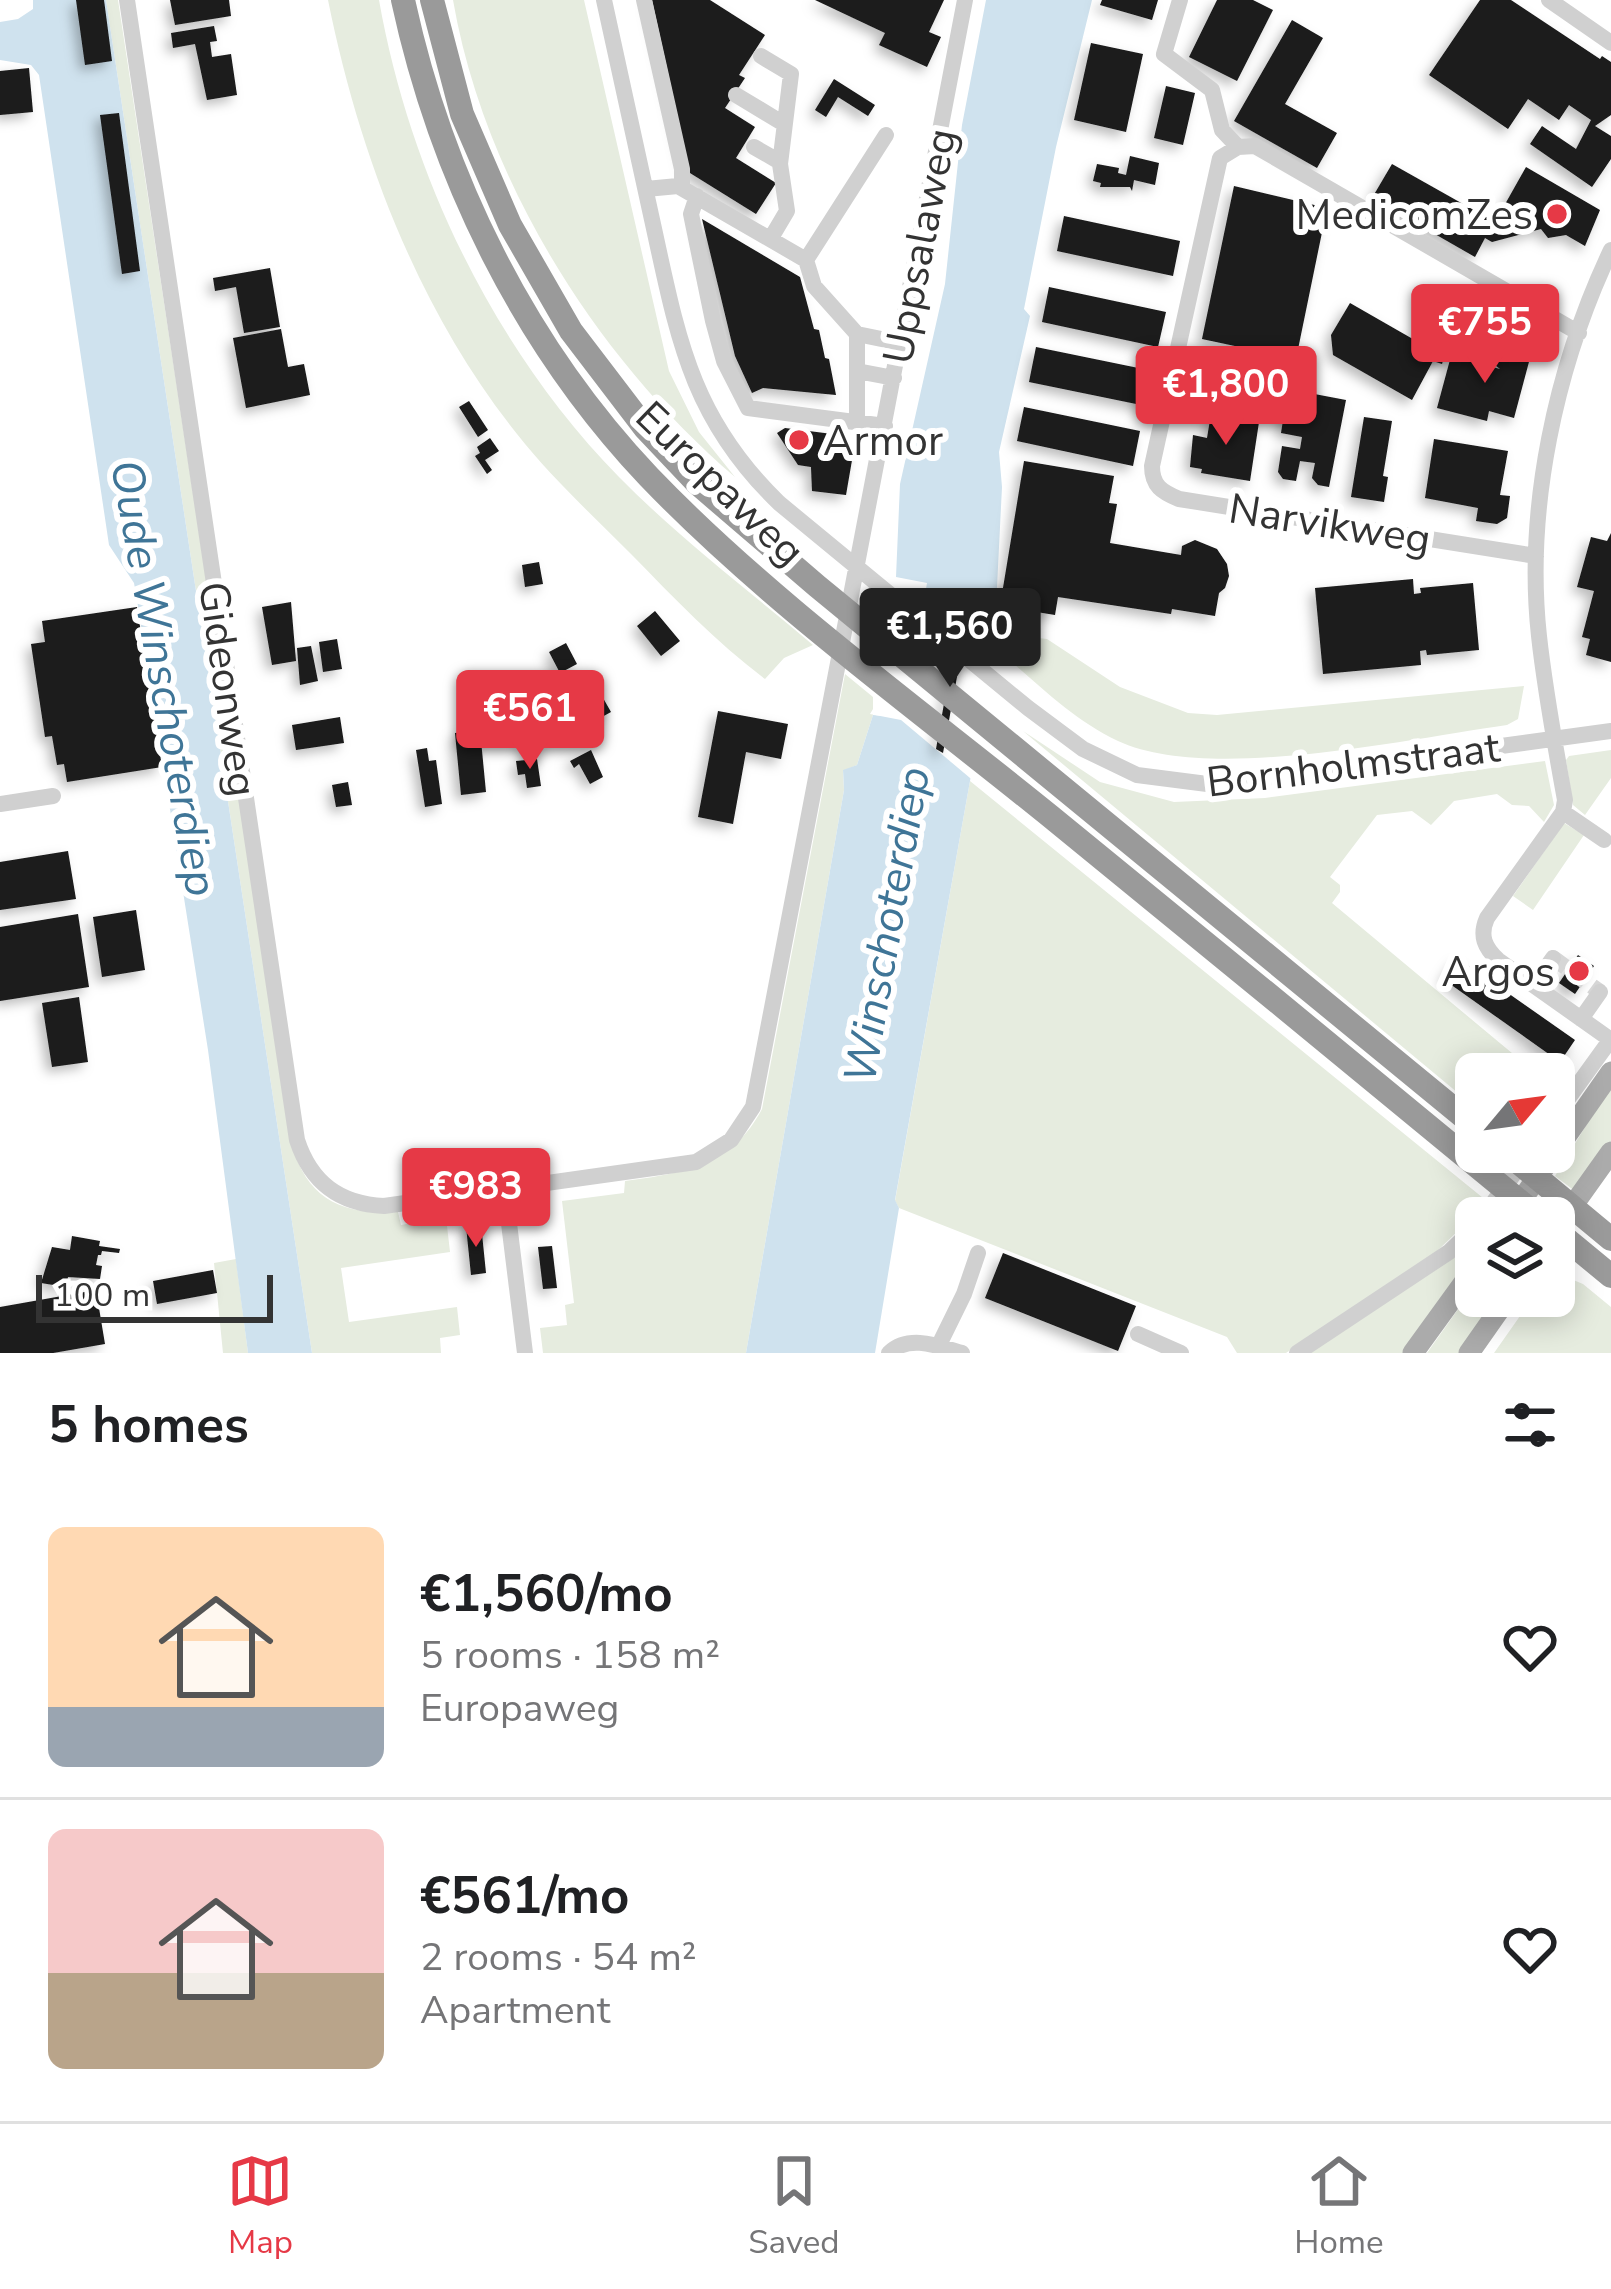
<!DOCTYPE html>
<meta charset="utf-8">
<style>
:root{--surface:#fff;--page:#f6f6f6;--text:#202124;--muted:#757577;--line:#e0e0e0;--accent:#e63946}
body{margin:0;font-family:"Nunito Sans",sans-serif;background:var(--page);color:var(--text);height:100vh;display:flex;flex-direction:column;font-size:45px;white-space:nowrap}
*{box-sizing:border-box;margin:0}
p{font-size:39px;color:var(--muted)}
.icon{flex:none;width:66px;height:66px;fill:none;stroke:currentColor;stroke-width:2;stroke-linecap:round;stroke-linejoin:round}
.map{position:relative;height:1353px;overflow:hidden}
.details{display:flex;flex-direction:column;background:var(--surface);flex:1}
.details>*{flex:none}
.needle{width:78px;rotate:61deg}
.controls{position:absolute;left:1455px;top:1053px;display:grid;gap:24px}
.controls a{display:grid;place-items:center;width:120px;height:120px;border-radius:18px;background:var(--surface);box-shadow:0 6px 30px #0003;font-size:60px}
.scale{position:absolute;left:36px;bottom:30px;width:237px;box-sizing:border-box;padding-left:12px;border:6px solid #333;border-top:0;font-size:33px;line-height:42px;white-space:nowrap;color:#333;-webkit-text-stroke:9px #fff;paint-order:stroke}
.price{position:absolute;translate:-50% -102px;padding:0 27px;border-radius:12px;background:var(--accent);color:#fff;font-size:39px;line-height:78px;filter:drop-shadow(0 3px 6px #0008)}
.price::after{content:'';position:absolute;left:50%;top:72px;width:36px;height:27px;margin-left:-18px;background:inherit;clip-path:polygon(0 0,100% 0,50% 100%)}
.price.current{background:#222;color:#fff}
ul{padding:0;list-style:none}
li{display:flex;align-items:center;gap:36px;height:300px;padding:0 48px}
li+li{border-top:3px solid var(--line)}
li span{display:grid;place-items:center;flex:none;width:336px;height:240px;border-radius:18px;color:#555}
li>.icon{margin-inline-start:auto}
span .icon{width:144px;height:144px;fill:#fffc;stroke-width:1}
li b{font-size:51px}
h2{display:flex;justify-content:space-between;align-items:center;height:144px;padding:0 48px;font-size:51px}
.dock{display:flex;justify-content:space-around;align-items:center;height:168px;border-top:3px solid var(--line);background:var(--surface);font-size:33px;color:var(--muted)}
.dock a{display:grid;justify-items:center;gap:6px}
.dock .current{color:var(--accent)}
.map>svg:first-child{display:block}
.green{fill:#e6ecdf}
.water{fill:#cfe2ee}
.pier{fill:#fff}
.building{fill:#1a1a1a;filter:url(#shadow)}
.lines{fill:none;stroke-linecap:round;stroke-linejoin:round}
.minor-tunnel{stroke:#d6d6d6;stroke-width:16;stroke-dasharray:16 8;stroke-linecap:butt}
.minor{stroke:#d0d0d0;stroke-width:16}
.major{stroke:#ababab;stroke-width:21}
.highway{stroke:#9a9a9a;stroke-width:24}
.poi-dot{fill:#e63946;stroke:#fff;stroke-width:4.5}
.labels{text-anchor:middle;stroke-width:12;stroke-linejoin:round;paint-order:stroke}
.poi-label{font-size:42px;fill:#333;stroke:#fff;text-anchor:end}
.street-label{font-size:42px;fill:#333;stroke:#fff}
.water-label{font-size:45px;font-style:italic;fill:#3f7597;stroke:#fff}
</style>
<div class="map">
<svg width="1611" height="1353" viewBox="0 0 1611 1353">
<defs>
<filter id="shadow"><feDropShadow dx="-5.5" dy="5.5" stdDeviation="6" flood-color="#0004"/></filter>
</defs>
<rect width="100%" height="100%" fill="#fff"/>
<path class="green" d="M106 0H118L292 1144C307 1201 344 1215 398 1212L401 1225 446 1217 450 1252 341 1268 349 1322 457 1307 460 1335 440 1338 441 1353H312Z
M328 0H379C410 175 494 349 619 477 679 538 748 590 813 645L784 658 765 679C716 642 674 598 631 554 592 515 551 477 517 434 418 310 359 154 328 0Z
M453 0H584L669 371 699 432 735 477C597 359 484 180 453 0Z
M995 633 1047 639 1120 687 1188 713 1217 715 1524 686 1518 719 1507 725C1407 739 1208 783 1118 741 1071 719 1034 680 994 647Z
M845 674 873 697V715L857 765 843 771 844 790 746 1353H543L540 1328 567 1325 565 1305 574 1303 562 1201 624 1193 625 1181C684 1173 732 1166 762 1109Z
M1023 731 1100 782 1174 802 1265 798 1545 761 1554 805 1544 822 1529 806 1512 805 1497 794 1454 801 1431 825 1412 811 1377 815 1330 877 1340 885V892L1332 903 1537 1074H1476V1108Z
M1611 750V778L1585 815 1573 805 1566 760 1569 756Z
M970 781 1488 1202 1435 1253 1286 1353H1237L1227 1337 899 1208 895 1201Z
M1564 823 1584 835 1533 910 1513 896Z
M1611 1085V1141L1575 1191 1555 1176Z
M1476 1234V1251L1403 1353H1308Z
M236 1259 248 1353H223L214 1263Z
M1554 1272 1583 1284 1611 1307V1353H1494L1534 1296H1554Z
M1476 1284V1296H1502L1461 1353H1427Z"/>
<path class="water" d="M33 0H106L312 1353H248L208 1050 137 600 134 583 109 545 39 75 31 65 0 60V22L18 19 33 9Z
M986 0H1092L1056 147 1024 309 1030 316 999 452 1002 487 994 647 895 1200 899 1208 875 1353H746L844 790 843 770 857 765 873 715 904 718 927 583 896 577 900 484 945 284 962 125Z"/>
<path class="pier" d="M918 597 998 662 976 783 901 720 870 714 873 709 898 713Z"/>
<path class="building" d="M76 0H104L112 61 85 65Z
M170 0H229L231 16 175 25Z
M652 0H710L765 35 739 75 745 78 725 108 755 127 736 158 776 183 756 214 690 173Z
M815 0H944L929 32 941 37 927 67 879 45 885 33Z
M1102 0H1158L1152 20 1100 5Z
M1217 0H1253L1273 10 1237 81 1189 57Z
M1480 0H1511L1600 59 1602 56 1611 62V115L1595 126 1611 136V159L1592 187 1530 144 1542 126 1576 149 1591 120 1569 105 1559 120 1528 99 1508 129 1429 75Z
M1292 20 1323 38 1285 104 1337 133 1317 168 1234 121Z
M214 26 217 41 210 42 212 57 231 54 237 95 207 100 195 44 173 48 171 33Z
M1091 43 1143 54 1126 132 1074 120Z
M29 68 33 112 0 115V71Z
M834 79 875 105 868 116 838 97 826 117 815 110Z
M1166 86 1195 93 1183 145 1154 138Z
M119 113 140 271 122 274 100 115Z
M1130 156 1159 163 1155 185 1134 180 1132 191 1130 187H1100L1101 183 1093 181 1097 164 1119 168 1118 173 1126 175Z
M1392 164 1495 222 1526 167 1600 210 1585 246 1566 235 1548 238 1541 229 1492 242 1485 238 1475 257 1372 198Z
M1234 186 1327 208 1296 359 1202 339Z
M1064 216 1180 241 1173 276 1057 251Z
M702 219 800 277 814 329 819 330 825 358 829 359 836 395 763 388 752 393 735 356Z
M270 268 280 327 244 333 236 287 215 291 213 278Z
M1049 287 1166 312 1158 347 1042 322Z
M1350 303 1425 346 1426 342 1430 344 1442 317 1454 324 1442 364 1433 361 1412 400 1333 355 1331 335Z
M281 329 288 367 304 364 310 395 246 408 233 338Z
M1507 345 1530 358 1514 418 1489 411 1487 421 1437 408 1451 356 1500 369 1495 365Z
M1036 347 1153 371 1146 406 1029 382Z
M1288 389 1346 400 1329 487 1318 485 1312 478 1315 463 1300 461 1296 481 1283 479 1278 472 1282 446 1300 449 1302 437 1281 433Z
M469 401 488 430 478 437 459 407Z
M1024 407 1140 431 1133 466 1017 441Z
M1211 414 1259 422 1250 481 1201 473 1202 469 1190 467 1193 435 1207 438Z
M1364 417 1392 421 1383 476 1388 477 1384 502 1351 497Z
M785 428 856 437 846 495 812 491 811 467 798 465 777 433Z
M490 438 499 451 485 460 492 470 487 474 475 456 480 453 477 447Z
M1434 439 1508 451 1500 495 1510 496 1507 518 1497 524 1476 521 1478 508 1425 498Z
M1024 461 1114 476 1109 503 1117 504 1110 543 1181 555 1182 546 1195 540 1217 549 1227 564 1229 576 1225 588 1219 593 1215 616 1172 609 1171 614 1058 597 1055 615 1000 606Z
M1611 533V662L1586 655 1590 639 1582 637 1594 591 1577 587 1591 537 1607 541Z
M539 562 543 584 525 587 522 565Z
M1413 579 1414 594 1421 593 1420 588 1473 583 1479 650 1427 655 1426 650 1420 651 1421 665 1323 674 1315 588Z
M291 602 296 661 272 665 262 607Z
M137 607 162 767 67 782 64 764 57 765 52 736 45 737 31 644 45 642 42 621Z
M655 611 680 641 661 656 637 626Z
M957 630 965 633 943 753 936 749Z
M337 639 342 669 323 672 319 642Z
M566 643 577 664 560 673 549 652Z
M311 646 318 681 300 685 297 648Z
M527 679H541L543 709 528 710Z
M594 695 598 701 603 698 611 712 589 724 578 703Z
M718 711 788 724 781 759 746 752 733 824 698 817Z
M340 717 344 743 296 750 292 725Z
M480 730 486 792 461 795 455 733Z
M427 748 429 761 436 760 442 804 425 807 416 750Z
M591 750 603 777 590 784 579 764 574 768 570 761Z
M537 759 541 786 527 788 525 774 518 775 516 761Z
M348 782 352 805 336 807 332 785Z
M68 851 76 899 0 910V862Z
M136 910 145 970 102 977 93 917Z
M78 914 89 987 0 1001V927Z
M1578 955 1594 966 1575 994 1559 983Z
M1458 958 1575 1040 1560 1062 1443 979Z
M79 997 88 1062 52 1067 42 1003Z
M481 1224 486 1273 471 1275 466 1226Z
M72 1236 100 1241 99 1246 120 1249 119 1253 102 1251 101 1255H98L96 1265 102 1266 100 1279 68 1277 66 1287 41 1283 52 1247 70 1250Z
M552 1246 557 1288 543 1289 538 1247Z
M1003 1253 1136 1306 1118 1351 985 1298Z
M213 1270 217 1293 157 1304 153 1281Z
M96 1290 105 1344 53 1353H0V1307Z"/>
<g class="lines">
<path class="minor-tunnel" d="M1553 958 1600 992"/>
<path class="minor" d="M127 0 297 1140C311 1183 340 1204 384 1206L696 1162 731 1140 753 1107 965 0
M604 0C620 72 636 144 651 215 677 332 688 415 779 503L1028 708 1083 749 1137 775 1215 785 1611 731
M644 0 682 169V188
M1180 0 1164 54 1212 90 1222 130 1238 147
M1549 0 1611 43
M761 56 791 74 780 164 787 211 771 238
M736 95 784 124
M754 147 780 162
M646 189 678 186 806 260 814 286 857 334 901 343
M697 196 691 214 713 321 724 361 748 408 885 426
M1611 250C1556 366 1525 508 1539 636 1545 691 1555 745 1565 800L1563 812 1487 918C1479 936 1485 948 1498 960L1611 1040
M806 260 886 135
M857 334V422
M857 371 894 378
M1536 556 1179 499C1162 492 1152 486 1152 466L1220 158 1238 147 1255 146 1579 333
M0 804 53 796
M1563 812 1604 840
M1534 985 1553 958
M1581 1019 1600 992
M1554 1118 1611 1039
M505 1191 525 1353
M1482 1218 1530 1152
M1138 1334 1181 1353
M938 1347 964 1294 978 1253
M889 1353C909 1334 938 1346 962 1353
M1297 1353 1449 1252 1476 1226"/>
<path class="major" d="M1509 1218 1611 1072
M1554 1232 1611 1152
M1413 1353 1476 1266
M1469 1353 1509 1296"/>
<path class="highway" d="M403 0C441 176 524 345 649 477 766 599 918 709 1050 816 1214 949 1377 1084 1540 1218
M432 0 462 114 510 225 571 331 645 428 697 483 817 586 1476 1127
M1506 1152 1611 1239
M1554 1229 1611 1276"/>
</g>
<g class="poi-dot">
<circle cx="1557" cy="214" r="12"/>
<circle cx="799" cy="440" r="12"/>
<circle cx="1579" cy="971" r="12"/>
</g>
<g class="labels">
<g class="poi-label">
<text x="1533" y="229">MedicomZes</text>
<text x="823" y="455" text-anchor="start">Armor</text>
<text x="1555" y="986">Argos</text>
</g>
<g class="street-label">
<text transform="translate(919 246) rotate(-79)" y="15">Uppsalaweg</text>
<text transform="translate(721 483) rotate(44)" y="15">Europaweg</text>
<text transform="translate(1330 523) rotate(9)" y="15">Narvikweg</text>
<text transform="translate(229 689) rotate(82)" y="15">Gideonweg</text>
<text transform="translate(1353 764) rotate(-7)" y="15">Bornholmstraat</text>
</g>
<g class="water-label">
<text transform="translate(165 678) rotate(80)" y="16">Oude Winschoterdiep</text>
<text transform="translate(886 925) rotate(-80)" y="16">Winschoterdiep</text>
</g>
</g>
</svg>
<div class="controls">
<a><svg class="needle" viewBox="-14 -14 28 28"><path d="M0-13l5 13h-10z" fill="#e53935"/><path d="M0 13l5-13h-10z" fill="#757577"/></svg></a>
<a><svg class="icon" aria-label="layers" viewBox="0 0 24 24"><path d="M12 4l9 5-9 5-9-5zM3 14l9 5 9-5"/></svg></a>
</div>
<div class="scale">100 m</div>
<b class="price" style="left:1485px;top:386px">€755</b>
<b class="price" style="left:1226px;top:448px">€1,800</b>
<b class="price current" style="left:950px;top:690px">€1,560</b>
<b class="price" style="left:530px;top:772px">€561</b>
<b class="price" style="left:476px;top:1250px">€983</b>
</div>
<section class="details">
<h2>5 homes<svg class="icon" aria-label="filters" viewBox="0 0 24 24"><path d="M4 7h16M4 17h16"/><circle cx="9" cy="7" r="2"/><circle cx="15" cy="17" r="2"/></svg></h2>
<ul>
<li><span style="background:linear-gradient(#ffd9b3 75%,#9aa5b1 0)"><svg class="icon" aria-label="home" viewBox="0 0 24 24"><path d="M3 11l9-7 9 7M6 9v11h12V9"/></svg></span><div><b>€1,560/mo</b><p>5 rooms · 158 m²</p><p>Europaweg</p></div><svg class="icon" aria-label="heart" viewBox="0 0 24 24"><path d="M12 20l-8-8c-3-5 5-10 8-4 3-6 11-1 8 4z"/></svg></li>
<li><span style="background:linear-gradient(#f6c9c9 60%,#b9a48a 0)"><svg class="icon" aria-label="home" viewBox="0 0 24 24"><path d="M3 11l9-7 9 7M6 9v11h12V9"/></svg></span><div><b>€561/mo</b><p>2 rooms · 54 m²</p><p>Apartment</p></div><svg class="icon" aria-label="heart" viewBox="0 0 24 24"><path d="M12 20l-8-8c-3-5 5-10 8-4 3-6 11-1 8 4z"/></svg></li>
</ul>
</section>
<nav class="dock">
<a class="current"><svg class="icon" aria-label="map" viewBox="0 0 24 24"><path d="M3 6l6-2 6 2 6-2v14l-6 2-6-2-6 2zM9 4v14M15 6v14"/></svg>Map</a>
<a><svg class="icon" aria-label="saved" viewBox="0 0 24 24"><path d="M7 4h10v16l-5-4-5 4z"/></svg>Saved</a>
<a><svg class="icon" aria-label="home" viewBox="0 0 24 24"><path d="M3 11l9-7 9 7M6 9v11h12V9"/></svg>Home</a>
</nav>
